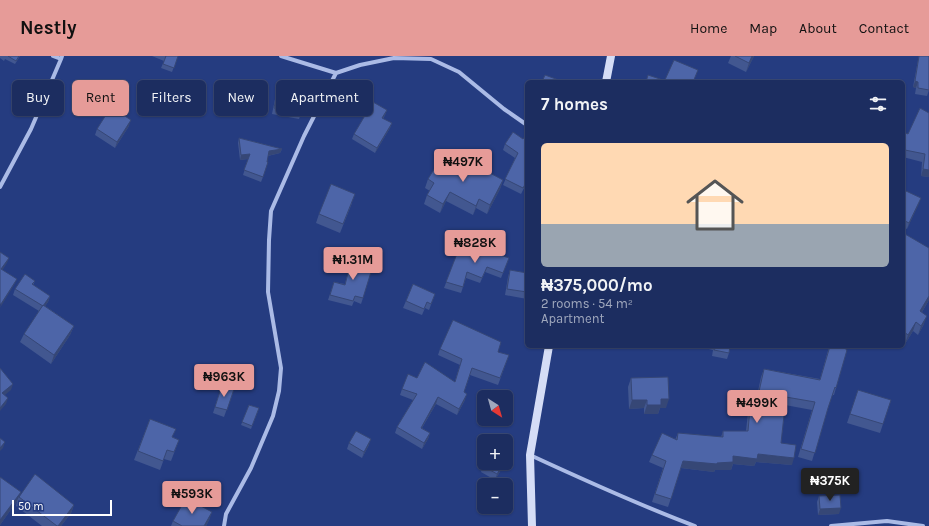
<!DOCTYPE html>
<meta charset="utf-8">
<style>
:root{--surface:#1c2d60;--page:#293969;--text:#f1f3f6;--muted:#a0a8bd;--line:#3a4975;--accent:#e69b98}
body{margin:0;font-family:Karla,sans-serif;background:var(--page);color:var(--text);height:100vh;display:flex;flex-direction:column;font-size:15px;white-space:nowrap}
*{box-sizing:border-box;margin:0}
p{font-size:13px;color:var(--muted)}
.icon{flex:none;width:22px;height:22px;fill:none;stroke:currentColor;stroke-width:2;stroke-linecap:round;stroke-linejoin:round}
.map{position:relative;flex:1;overflow:hidden}
.drawer{position:absolute;left:525px;top:24px;width:380px;height:268px;display:flex;flex-direction:column;background:var(--surface);border-radius:6px;box-shadow:0 1px 3px #0004,0 0 0 1px var(--line)}
.drawer>*{flex:none}
.hud{position:absolute;left:12px;top:24px;width:380px;height:36px;display:flex;gap:8px}
.needle{width:26px;rotate:143deg}
.buttons{position:absolute;left:477px;top:334px;display:grid;gap:8px}
.buttons a{display:grid;place-items:center;width:36px;height:36px;border-radius:6px;background:var(--surface);box-shadow:0 1px 3px #0004,0 0 0 1px var(--line);font-size:20px}
.scale{position:absolute;left:12px;bottom:10px;width:100px;box-sizing:border-box;padding-left:4px;border:2px solid #fff;border-top:0;font-size:11px;line-height:14px;white-space:nowrap;color:#fff;-webkit-text-stroke:3px #253c80;paint-order:stroke}
.price{position:absolute;translate:-50% -34px;padding:0 9px;border-radius:4px;background:var(--accent);color:#111;font-size:13px;line-height:26px;filter:drop-shadow(0 1px 2px #0008)}
.price::after{content:'';position:absolute;left:50%;top:24px;width:12px;height:9px;margin-left:-6px;background:inherit;clip-path:polygon(0 0,100% 0,50% 100%)}
.price.selected{background:#222;color:#fff}
ul{padding:0;list-style:none}
li{display:grid;align-content:center;gap:8px;height:212px;padding:0 16px}
li span{display:grid;place-items:center;height:124px;border-radius:6px;color:#555}
li>.icon{margin-inline-start:auto}
span .icon{width:72px;height:72px;fill:#fffc;stroke-width:1}
li b{font-size:17px}
h2{display:flex;justify-content:space-between;align-items:center;height:48px;padding:0 16px;font-size:17px}
.pill{padding:0 14px;border-radius:6px;background:var(--surface);box-shadow:0 1px 3px #0004,0 0 0 1px var(--line);font-size:14px;line-height:36px}
.pill.selected{background:var(--accent);color:#111}
header{display:flex;align-items:center;gap:24px;box-sizing:border-box;height:56px;padding:0 20px;background:var(--accent);color:#111}
header strong{font-size:19px}
nav{display:flex;gap:22px;margin-inline-start:auto;font-size:14px}
.map>svg:first-child{display:block}
.lines{fill:none;stroke-linecap:round;stroke-linejoin:round}
.street{stroke:#abbbe6;stroke-width:4}
.secondary{stroke:#d5ddf6;stroke-width:8}
.wall{fill:#425790}
.shaded-wall{fill:#364776}
.building{fill:#4d65a8;stroke:#364776}
</style>
<header>
<strong>Nestly</strong>
<nav><a>Home</a><a>Map</a><a>About</a><a>Contact</a></nav>
</header>
<div class="map">
<svg width="929" height="470" viewBox="0 0 929 470">
<rect width="100%" height="100%" fill="#253c80"/>
<g class="lines">
<path class="street" d="M53 0 61 3 62 0
M281 0 336 17 360 9 394 2 431 3 459 16 504 53 527 69
M0 131 31 73 61 3
M530 399C584 424 639 449 695 470
M224 470 226 458 251 412 273 360 279 335 281 312 268 236 269 184 271 155 304 80 336 17
M831 470 887 465 923 470"/>
<path class="secondary" d="M606 26 611 0
M532 470 530 399 549 290"/>
</g>
<path class="wall" d="M0 0H20L15 8 5 3 4 5 0 2Z
M152 0H178L172 16 161 12 164 5Z
M731 0H754L746 16 728 7Z
M919 0H929V34L927 40 915 38 916 32 913 31 918 4Z
M278 32 301 57 299 63 272 58 276 38Z
M387 54 385 59 383 63 392 67 390 72 375 97 352 83 354 78Z
M929 57V121L921 120 922 106 903 101V76L908 78Z
M129 70 115 92 95 79 97 73Z
M513 76 527 126 521 138 503 129 515 102 503 94 505 88Z
M239 82 282 93 280 97 268 100 263 121 261 126 243 119 248 103 240 104 238 87Z
M471 116 503 124 500 133 487 158 476 152 473 159 446 145 440 157 424 148 427 139 430 135 425 132 428 123Z
M903 140 921 142 907 173 903 171Z
M352 147 340 177 316 167 319 158Z
M903 180 929 192V244L922 256 924 268 918 279 913 275 905 288 903 286Z
M460 190 469 194 509 202 501 222 485 216 480 227 466 222 461 237 444 232Z
M353 197 362 213 363 242 361 248 354 245 352 250 328 244 334 226 345 228Z
M510 214 527 217V243L505 239 508 221Z
M35 225 33 229 50 240 48 246 45 250 74 270 70 279 51 308 20 286 24 278 39 255 13 239 15 233Z
M413 228 435 238 429 254 425 252 422 259 403 252Z
M704 290H730L729 297 727 303 712 300 713 294 704 292Z
M823 290H847L836 332 834 339H832L828 352 812 405 798 401 812 354 785 349 781 387 792 409 756 406 754 410 733 408 731 414H715L714 416 681 412 668 451 652 446 663 412 649 406 652 399 675 384 678 377 721 381 723 375H746L749 347 751 340H757L761 321 764 313 820 323 829 291Z
M440 293 498 296 509 299 498 329 470 319 464 336 465 344 457 359 436 348 422 372 430 377 428 383 422 393 395 377 397 371 413 344 400 339 402 333 417 322 455 325 460 309 438 299Z
M631 322 666 352H660L658 358H644V352L629 353 628 331Z
M222 329 234 333 224 361 213 357Z
M855 343 883 368 880 377 847 367Z
M249 349 259 352 251 373 241 369Z
M150 363 173 381 179 384 171 405 164 403 160 414 134 404Z
M349 387 369 389 362 402 347 393Z
M484 407H505L495 424 481 416Z
M0 421 21 436 19 441 74 449 71 457 61 470H42L16 450 17 445 0 469Z
M819 440 839 458 818 459 817 446Z
M210 462 206 470H171L173 465Z"/>
<path class="shaded-wall" d="M752 0H754L746 16 749 7Z
M915 25 918 26 916 32 913 31Z
M387 54 385 59 380 67 382 62Z
M131 64 129 70 115 92 117 86Z
M392 67 390 72 375 97 377 92Z
M282 93 280 97 267 100 269 95Z
M250 98 248 103 240 104 241 99Z
M923 113 929 114V121L921 120Z
M503 124 500 133 487 158 490 149Z
M450 136 446 145 440 157 443 148Z
M921 142 919 148 907 173 909 167Z
M479 143 476 152 473 159 476 150Z
M9 202 7 207 0 218 1 213Z
M17 223 14 229 0 252 1 248Z
M50 240 48 246 41 256 43 250Z
M929 240V244L917 264 920 255Z
M927 260 924 268 918 279 921 270Z
M916 266 913 275 905 288 908 279Z
M74 270 70 279 51 308 54 299Z
M13 328 11 334 0 343 2 337Z
M467 338 465 344 457 359 459 353Z
M438 341 436 348 418 378 421 372Z
M8 342 6 348 0 355V352Z
M661 343H669L666 352H660L658 358H644L647 349Z
M632 344H647L644 352 629 353Z
M430 377 428 383 422 393 424 387Z
M371 383 369 389 362 402 364 396Z
M5 386 3 392 0 395V392Z
M758 398 794 402 792 409 756 406 754 410 733 408 731 414H715L714 416 681 412 683 405 717 407 733 400Z
M504 407H505L504 409 495 424 497 418Z
M21 436 17 445 0 469V464Z
M74 449 71 457 61 470H58Z
M841 452 839 458 818 459 820 453Z
M212 456 210 462 206 470H204Z"/>
<path class="building" d="M8 0H19L16 5Z
M165 0H178L174 12 163 8 166 0Z
M735 0H752L749 7Z
M919 0H929V34L918 32V26L915 25Z
M674 4 698 14 693 26H664Z
M545 19 564 26H542Z
M648 19 663 24V26H646Z
M278 32 305 37 301 57 274 52Z
M373 46 387 54 382 62 392 67 377 92 354 78Z
M111 51 131 64 117 86 97 73Z
M920 52 929 57V114L923 113 925 98 905 94 903 99V76L908 78Z
M513 76 523 83 527 78V125L523 132 505 123 518 97 505 88Z
M239 82 282 93 269 95 267 106H268L263 121 244 114 250 98 241 99Z
M442 100 471 116 475 109 503 124 490 149 479 143 476 150 450 136 443 148 427 139 434 127 428 123Z
M331 128 355 138 343 168 319 158Z
M906 135 921 142 909 167 903 164V140Z
M905 178 929 192V240L920 255 927 260 921 270 916 266 908 279 903 275V180Z
M471 189 509 202 503 217 487 211 482 222 467 216 463 231 446 226 460 190 469 194Z
M0 196 9 202 1 213 17 223 1 248H0Z
M353 197 364 198 362 213 371 216 363 242 355 240 353 245 330 239 334 226 345 229Z
M510 214 527 217V236L507 233Z
M25 218 35 225 32 228 50 240 43 250 15 233Z
M413 228 435 238 431 248 427 246 424 253 406 245Z
M43 249 74 270 54 299 24 278Z
M453 264 501 286 498 296 509 299 500 322 472 312 464 336 467 338 459 353 438 341 421 372 430 377 424 387 397 371 417 338 402 333 408 318 417 322 425 306 455 326 462 303 440 293Z
M715 290H730L729 297 714 294Z
M830 290H847L846 294H847L836 332 835 331 828 352 815 397 801 393 815 346 786 341 781 387 796 389 794 402 758 398 757 403 733 400V406L717 407V408L683 405 671 443 655 438 666 405 652 399 662 377 677 384 678 377 723 381V375H748L751 340H758L764 313 820 324Z
M0 312 13 328 2 337 8 342 0 352Z
M668 321 669 343H661V349H647V344H632L631 322Z
M222 329 234 333 227 354 215 351Z
M858 334 891 344 883 368 850 358Z
M249 349 259 352 252 370 242 366Z
M150 363 176 373 172 381 179 384 174 396 167 394 163 405 138 395Z
M356 375 371 383 364 396 349 387Z
M0 382 5 386 0 392Z
M484 407H504L497 418 483 410Z
M35 418 74 449 58 470H57L19 441Z
M0 421 21 436 0 464Z
M840 439 841 452 820 453 819 440Z
M186 442 212 456 204 470H182L173 465Z"/>
</svg>
<div class="buttons">
<a><svg class="needle" viewBox="-14 -14 28 28"><path d="M0-13l5 13h-10z" fill="#e53935"/><path d="M0 13l5-13h-10z" fill="#a0a8bd"/></svg></a>
<a>+</a>
<a>−</a>
</div>
<div class="scale">50 m</div>
<b class="price" style="left:463px;top:127px">₦497K</b>
<b class="price" style="left:475px;top:208px">₦828K</b>
<b class="price" style="left:353px;top:225px">₦1.31M</b>
<b class="price" style="left:224px;top:342px">₦963K</b>
<b class="price" style="left:757px;top:368px">₦499K</b>
<b class="price selected" style="left:830px;top:446px">₦375K</b>
<b class="price" style="left:192px;top:459px">₦593K</b>
<div class="hud">
<a class="pill">Buy</a>
<a class="pill selected">Rent</a>
<a class="pill">Filters</a>
<a class="pill">New</a>
<a class="pill">Apartment</a>
</div>
<section class="drawer">
<h2>7 homes<svg class="icon" aria-label="filters" viewBox="0 0 24 24"><path d="M4 7h16M4 17h16"/><circle cx="9" cy="7" r="2"/><circle cx="15" cy="17" r="2"/></svg></h2>
<ul>
<li><span style="background:linear-gradient(#ffd9b3 65%,#9aa5b1 0)"><svg class="icon" aria-label="home" viewBox="0 0 24 24"><path d="M3 11l9-7 9 7M6 9v11h12V9"/></svg></span><div><b>₦375,000/mo</b><p>2 rooms · 54 m²</p><p>Apartment</p></div></li>
</ul>
</section>
</div>
